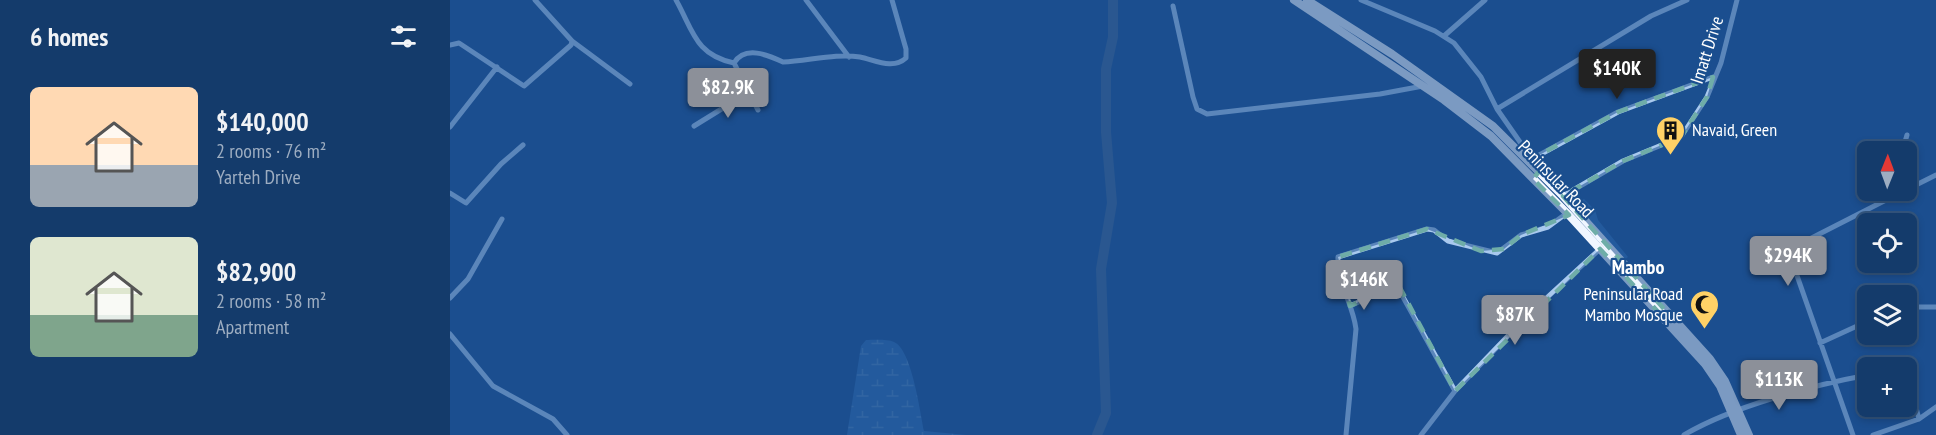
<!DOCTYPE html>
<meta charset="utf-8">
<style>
:root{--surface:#143b6b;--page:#1d4271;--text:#f1f3f6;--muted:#9dadc1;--line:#33557e;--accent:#8c9099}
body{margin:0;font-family:"PT Sans Narrow",sans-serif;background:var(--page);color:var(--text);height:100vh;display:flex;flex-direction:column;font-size:22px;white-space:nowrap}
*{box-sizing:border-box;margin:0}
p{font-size:20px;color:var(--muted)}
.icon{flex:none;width:33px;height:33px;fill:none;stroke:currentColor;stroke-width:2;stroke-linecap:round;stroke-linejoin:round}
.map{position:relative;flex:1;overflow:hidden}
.sheet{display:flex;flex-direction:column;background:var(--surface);width:450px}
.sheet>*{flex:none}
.needle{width:39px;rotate:1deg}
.controls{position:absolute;left:1407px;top:141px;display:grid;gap:12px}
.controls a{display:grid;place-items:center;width:60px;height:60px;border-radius:9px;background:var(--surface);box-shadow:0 3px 9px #0003,0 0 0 2px var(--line);font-size:30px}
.price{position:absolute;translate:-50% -51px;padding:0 14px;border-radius:6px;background:var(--accent);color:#fff;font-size:20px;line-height:39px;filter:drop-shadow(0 2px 3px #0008)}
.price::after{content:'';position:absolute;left:50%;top:36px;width:18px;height:14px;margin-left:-9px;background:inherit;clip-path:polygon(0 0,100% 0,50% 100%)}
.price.on{background:#222;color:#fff}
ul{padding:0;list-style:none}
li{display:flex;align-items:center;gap:18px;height:150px;padding:0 30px}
li span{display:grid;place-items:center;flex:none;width:168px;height:120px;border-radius:9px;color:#555}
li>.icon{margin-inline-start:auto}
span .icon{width:72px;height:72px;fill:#fffc;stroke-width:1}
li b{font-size:26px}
h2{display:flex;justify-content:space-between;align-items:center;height:72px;padding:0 30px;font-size:26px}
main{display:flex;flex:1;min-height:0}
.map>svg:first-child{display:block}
.wetland{fill:url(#wetland-marsh)}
.garden{fill:#2e69ad}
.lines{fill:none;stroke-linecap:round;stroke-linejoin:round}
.river{stroke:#3c6290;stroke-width:10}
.minor{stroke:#a9c9ee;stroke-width:5}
.primary{stroke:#f0f6ff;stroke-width:8}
.marked{fill:none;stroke:#6fada8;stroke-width:4.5;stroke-dasharray:12 8;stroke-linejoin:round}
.labels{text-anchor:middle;stroke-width:4.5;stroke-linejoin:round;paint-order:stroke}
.street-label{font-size:18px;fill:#fff;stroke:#1b4f8f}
.poi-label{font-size:18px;fill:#fff;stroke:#1b4f8f;text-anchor:start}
.neighbourhood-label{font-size:20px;font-weight:bold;fill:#fff;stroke:#1b4f8f}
</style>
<main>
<section class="sheet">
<h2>6 homes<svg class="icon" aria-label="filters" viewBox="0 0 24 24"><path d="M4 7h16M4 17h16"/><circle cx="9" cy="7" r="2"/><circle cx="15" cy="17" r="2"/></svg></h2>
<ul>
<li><span style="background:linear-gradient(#ffd9b3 65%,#9aa5b1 0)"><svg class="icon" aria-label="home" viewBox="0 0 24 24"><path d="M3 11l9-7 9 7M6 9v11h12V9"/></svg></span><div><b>$140,000</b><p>2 rooms · 76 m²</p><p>Yarteh Drive</p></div></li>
<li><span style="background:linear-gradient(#dfe7d0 65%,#7fa58c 0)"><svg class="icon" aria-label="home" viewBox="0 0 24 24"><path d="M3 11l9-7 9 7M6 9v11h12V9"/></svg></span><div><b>$82,900</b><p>2 rooms · 58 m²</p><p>Apartment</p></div></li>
</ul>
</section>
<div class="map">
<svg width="1486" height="435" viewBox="0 0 1486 435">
<defs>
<pattern id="wetland-marsh" width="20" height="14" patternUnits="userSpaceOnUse" patternTransform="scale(1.5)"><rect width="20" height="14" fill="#2e69ad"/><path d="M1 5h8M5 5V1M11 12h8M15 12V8" fill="none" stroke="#4d80b9"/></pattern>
</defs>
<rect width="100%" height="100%" fill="#1b4f8f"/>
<path class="wetland" d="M416 340C424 340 437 339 444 342 462 350 470 412 474 431L516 435H397L411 346Z"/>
<path class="garden" d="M1134 199 1145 210 1148 220 1178 257 1171 262 1121 207Z"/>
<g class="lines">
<path class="river" d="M647 435 656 413 651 269 662 203 656 132V69L663 37V0"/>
<path class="minor" d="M226 0C243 30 245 55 284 63
M356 0 399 57
M911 0 985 31 1004 43 1031 77 1047 109 1086 165
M723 6 743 97 747 109 757 114 930 94 973 86
M994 36 1035 0
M122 41 180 84
M0 45 9 43 74 86 121 45 122 41 85 0
M1047 109 1201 16 1237 0
M308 110 284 63C295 45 318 55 333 62 358 61 386 53 410 57 425 60 443 70 456 58V49L442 0
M244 126 299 92
M0 127 47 67
M1452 152 1457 135
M1082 159 1168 112 1263 77
M1456 190 1486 175
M0 193 16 203 51 164 73 145
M1113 196 1173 161 1231 137 1257 97 1271 63 1287 0
M1436 200 1455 190
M0 298 18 279 52 219
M900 306 941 287 948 288 1005 391
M1456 307H1486
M0 334 43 386 103 419 117 435
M1370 343 1418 321
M1469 419 1486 407
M896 435 906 329C903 304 887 283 888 257L977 229 984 230 998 241 1047 253 1071 235 1098 227 1117 213
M971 435 1005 391 1078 315 1150 249
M1234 435C1281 407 1363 385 1418 375
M1403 435 1338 250 1436 200 1439 190
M1423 435 1469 419 1458 379"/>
<path class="primary" d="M844 0 994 100 1041 136 1117 213 1255 364 1270 386 1291 435
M857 0 942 54 1043 126 1113 196 1260 359 1275 381 1299 435"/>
</g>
<path d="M0 0H1486V435H0ZM1263 77 1257 97 1231 137 1173 161 1113 196 1215 310 1211 315 1150 249 1005 391 948 284 900 306 888 257 977 229 1031 251 1054 249 1071 235 1119 215 1083 179 1091 169 1082 159 1168 112Z" fill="#1b4f8f" fill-opacity=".55" fill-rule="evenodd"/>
<path class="marked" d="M1263 77 1257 97 1231 137 1173 161 1113 196 1215 310 1211 315 1150 249 1005 391 948 284 900 306 888 257 977 229 1031 251 1054 249 1071 235 1119 215 1083 179 1091 169 1082 159 1168 112Z"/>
<defs>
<symbol id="building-pin" viewBox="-11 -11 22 30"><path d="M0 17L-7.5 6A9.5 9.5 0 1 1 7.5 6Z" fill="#ffd166" stroke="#1b4f8f"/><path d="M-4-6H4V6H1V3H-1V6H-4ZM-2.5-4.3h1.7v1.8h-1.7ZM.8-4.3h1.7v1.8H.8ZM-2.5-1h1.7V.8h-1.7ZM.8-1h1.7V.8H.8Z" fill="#111"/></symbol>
<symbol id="mosque-pin" viewBox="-11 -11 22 30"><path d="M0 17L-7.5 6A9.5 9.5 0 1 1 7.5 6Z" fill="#ffd166" stroke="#1b4f8f"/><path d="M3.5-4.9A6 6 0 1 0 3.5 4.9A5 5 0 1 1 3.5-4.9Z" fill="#111"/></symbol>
</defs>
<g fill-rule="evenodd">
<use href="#building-pin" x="1204" y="114" width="33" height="45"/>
<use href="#mosque-pin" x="1238" y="288" width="33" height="45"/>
</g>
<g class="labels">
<g class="street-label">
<text transform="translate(1257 50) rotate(-72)" y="6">Imatt Drive</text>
<text transform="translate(1106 179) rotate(46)" y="6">Peninsular Road</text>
</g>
<g class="poi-label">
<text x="1242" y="136">Navaid, Green</text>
<text x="1233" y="300" text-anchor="end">Peninsular Road<tspan x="1233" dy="21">Mambo Mosque</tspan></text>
</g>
<g class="neighbourhood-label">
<text x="1188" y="274">Mambo</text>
</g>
</g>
</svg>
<div class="controls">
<a><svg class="needle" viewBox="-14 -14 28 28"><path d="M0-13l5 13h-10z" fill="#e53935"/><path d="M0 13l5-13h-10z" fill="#9dadc1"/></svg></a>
<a><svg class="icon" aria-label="locate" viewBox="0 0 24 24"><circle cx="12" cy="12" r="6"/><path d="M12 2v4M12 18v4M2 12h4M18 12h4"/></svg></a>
<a><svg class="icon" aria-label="layers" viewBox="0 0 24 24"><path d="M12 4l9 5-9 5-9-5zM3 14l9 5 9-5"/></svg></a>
<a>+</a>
</div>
<b class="price on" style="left:1167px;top:100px">$140K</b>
<b class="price" style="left:278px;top:119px">$82.9K</b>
<b class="price" style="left:1338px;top:287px">$294K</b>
<b class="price" style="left:914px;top:311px">$146K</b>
<b class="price" style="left:1065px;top:346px">$87K</b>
<b class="price" style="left:1329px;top:411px">$113K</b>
</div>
</main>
